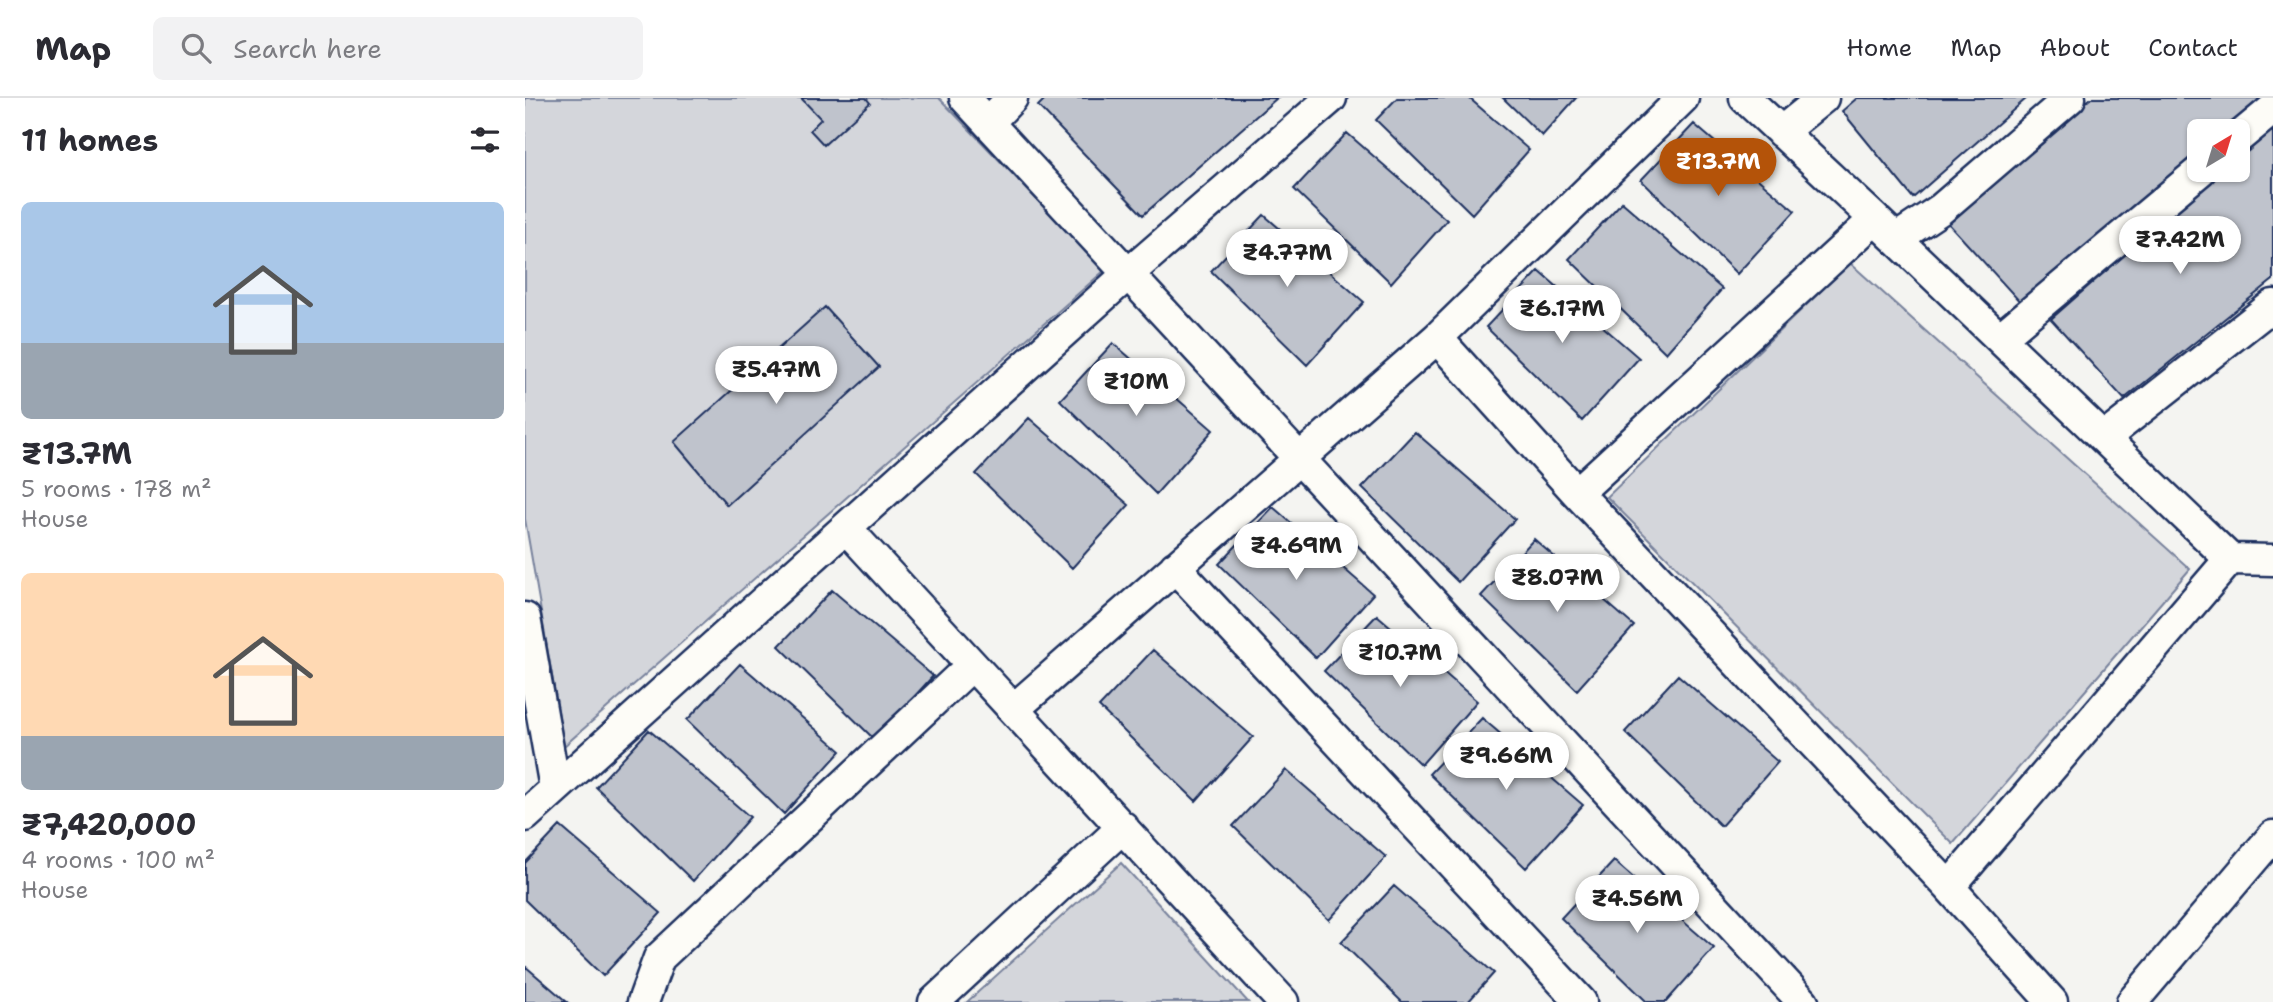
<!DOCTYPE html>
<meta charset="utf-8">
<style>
:root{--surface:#fff;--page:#f2f2f3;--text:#2b2b33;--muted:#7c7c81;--line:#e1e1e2;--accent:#b45309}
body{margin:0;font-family:"Shantell Sans",sans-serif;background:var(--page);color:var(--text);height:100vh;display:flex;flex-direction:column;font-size:26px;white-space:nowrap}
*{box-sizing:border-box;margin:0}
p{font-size:23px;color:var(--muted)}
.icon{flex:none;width:38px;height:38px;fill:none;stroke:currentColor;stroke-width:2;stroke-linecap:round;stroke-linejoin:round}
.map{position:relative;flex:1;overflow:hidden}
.details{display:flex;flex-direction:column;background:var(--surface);width:525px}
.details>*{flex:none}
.needle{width:46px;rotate:38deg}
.fabs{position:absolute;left:1662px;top:21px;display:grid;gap:14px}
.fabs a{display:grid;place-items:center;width:63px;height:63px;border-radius:10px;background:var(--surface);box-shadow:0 2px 5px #0004;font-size:35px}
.price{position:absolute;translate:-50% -60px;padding:0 16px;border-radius:24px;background:#fff;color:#222;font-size:23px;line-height:46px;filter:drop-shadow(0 2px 4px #0008)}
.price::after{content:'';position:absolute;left:50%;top:42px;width:21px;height:16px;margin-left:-10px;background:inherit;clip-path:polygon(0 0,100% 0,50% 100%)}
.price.current{background:var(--accent);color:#fff}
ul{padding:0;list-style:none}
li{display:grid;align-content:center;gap:14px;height:371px;padding:0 21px}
li span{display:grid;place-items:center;height:217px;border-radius:10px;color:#555}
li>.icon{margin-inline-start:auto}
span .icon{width:126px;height:126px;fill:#fffc;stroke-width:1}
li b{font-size:30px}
h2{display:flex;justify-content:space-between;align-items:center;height:84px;padding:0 21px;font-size:30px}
header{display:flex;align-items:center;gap:42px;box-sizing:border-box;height:98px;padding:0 35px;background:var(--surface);border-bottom:2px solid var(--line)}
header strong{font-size:33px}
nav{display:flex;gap:38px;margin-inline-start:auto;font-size:24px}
.search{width:490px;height:63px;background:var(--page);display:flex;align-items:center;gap:18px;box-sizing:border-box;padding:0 24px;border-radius:10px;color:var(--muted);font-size:26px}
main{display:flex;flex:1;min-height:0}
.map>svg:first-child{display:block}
.green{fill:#d4d6db;stroke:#78829c;stroke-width:2}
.building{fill:#bfc3cc;stroke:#1b2f5e;stroke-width:2}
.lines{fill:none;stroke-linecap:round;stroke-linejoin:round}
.minor-casing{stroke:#1b2f5e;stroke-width:35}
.minor{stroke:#fdfcf7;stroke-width:30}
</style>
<header>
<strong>Map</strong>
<div class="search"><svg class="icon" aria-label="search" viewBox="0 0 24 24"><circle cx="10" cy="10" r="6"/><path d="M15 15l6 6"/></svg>Search here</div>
<nav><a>Home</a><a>Map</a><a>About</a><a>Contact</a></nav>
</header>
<main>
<section class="details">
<h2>11 homes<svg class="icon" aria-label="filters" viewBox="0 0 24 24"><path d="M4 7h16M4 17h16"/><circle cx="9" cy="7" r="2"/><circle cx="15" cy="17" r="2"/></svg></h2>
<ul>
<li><span style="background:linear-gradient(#a9c7e8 65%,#9aa5b1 0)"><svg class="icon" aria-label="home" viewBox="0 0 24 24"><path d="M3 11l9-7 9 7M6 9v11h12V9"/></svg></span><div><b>₹13.7M</b><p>5 rooms · 178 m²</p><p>House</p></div></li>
<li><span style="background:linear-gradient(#ffd9b3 75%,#9aa5b1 0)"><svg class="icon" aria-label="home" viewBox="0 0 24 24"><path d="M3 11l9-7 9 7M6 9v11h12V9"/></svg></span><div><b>₹7,420,000</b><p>4 rooms · 100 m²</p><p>House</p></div></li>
</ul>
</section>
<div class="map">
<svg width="1748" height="904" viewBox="0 0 1748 904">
<rect width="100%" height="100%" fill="#f4f4f1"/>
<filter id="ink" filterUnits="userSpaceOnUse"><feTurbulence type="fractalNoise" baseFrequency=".0143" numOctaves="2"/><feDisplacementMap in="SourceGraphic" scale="14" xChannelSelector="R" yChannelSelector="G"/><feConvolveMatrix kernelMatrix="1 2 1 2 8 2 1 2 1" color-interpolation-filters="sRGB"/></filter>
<g filter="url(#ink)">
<path class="green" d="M0 0H414L580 172 39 648 0 421Z
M1325 165 1665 471 1428 746 1082 399Z
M596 765 723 904H442Z"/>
<path class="building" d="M276 0H341L345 5 299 47 285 32 296 21Z
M521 0H752L618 117 513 8Z
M872 0H944L1004 52 947 116 851 22Z
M978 0H1051L1017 38Z
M1332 0H1502L1388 100 1317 13Z
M1566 0H1748L1712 33H1675V63L1496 205 1423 125Z
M1169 26 1270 113 1212 176 1116 82Z
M1748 26V182L1599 301 1526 221 1696 72H1713V57Z
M822 35 922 122 866 185 769 91Z
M1097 104 1197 191 1141 255 1044 161Z
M739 117 839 204 782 267 686 173Z
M1014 173 1114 260 1057 323 961 229Z
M300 209 354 269 202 407 149 344Z
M588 245 688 332 631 396 535 302Z
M504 320 604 407 547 470 451 376Z
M890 334 990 421 933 484 837 390Z
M748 409 848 496 791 560 694 466Z
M1009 441 1109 528 1052 592 956 498Z
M307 492 408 578 350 642 254 548Z
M852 517 952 603 896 667 799 573Z
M628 552 728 639 671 703 574 609Z
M215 566 316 653 259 716 162 622Z
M1153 577 1253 664 1196 728 1100 634Z
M957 620 1058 707 1001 770 904 676Z
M124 632 225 719 168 783 71 689Z
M761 672 861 759 804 822 708 728Z
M35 728 136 815 78 878 0 802V765Z
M1089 763 1189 850 1141 904H1122L1036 820Z
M869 788 969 875 943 904H877L816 844Z
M0 868 42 904H0Z"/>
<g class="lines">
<defs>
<path id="minor" d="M440 0 1278 904
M1220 0 1350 121
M463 25 487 0
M1256 34 1298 0
M1713 40 1748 11
M1371 141 1416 111 1545 0
M912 240 1052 395
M1475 240 1676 72
M1579 340 1748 207
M321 430 758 904
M650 469 1056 904
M0 520 30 690
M489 611 912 240 1158 0
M0 718 603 176 806 0
M1424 789 1052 395 1350 121 1705 461
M118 904 134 860 447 567
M409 904 598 729
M1527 904 1424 789 1705 461 1748 462
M1607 904 1748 738"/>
</defs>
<use href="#minor" class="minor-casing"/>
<use href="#minor" class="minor"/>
</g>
</g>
</svg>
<div class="fabs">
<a><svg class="needle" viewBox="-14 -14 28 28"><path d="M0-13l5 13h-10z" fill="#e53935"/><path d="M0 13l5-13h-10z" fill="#7c7c81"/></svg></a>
</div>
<b class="price current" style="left:1193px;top:100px">₹13.7M</b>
<b class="price" style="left:1655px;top:178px">₹7.42M</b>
<b class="price" style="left:762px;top:191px">₹4.77M</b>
<b class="price" style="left:1037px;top:247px">₹6.17M</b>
<b class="price" style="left:251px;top:308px">₹5.47M</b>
<b class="price" style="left:611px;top:320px">₹10M</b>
<b class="price" style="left:771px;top:484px">₹4.69M</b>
<b class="price" style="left:1032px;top:516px">₹8.07M</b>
<b class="price" style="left:875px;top:591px">₹10.7M</b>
<b class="price" style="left:981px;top:694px">₹9.66M</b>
<b class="price" style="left:1112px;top:837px">₹4.56M</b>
</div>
</main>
